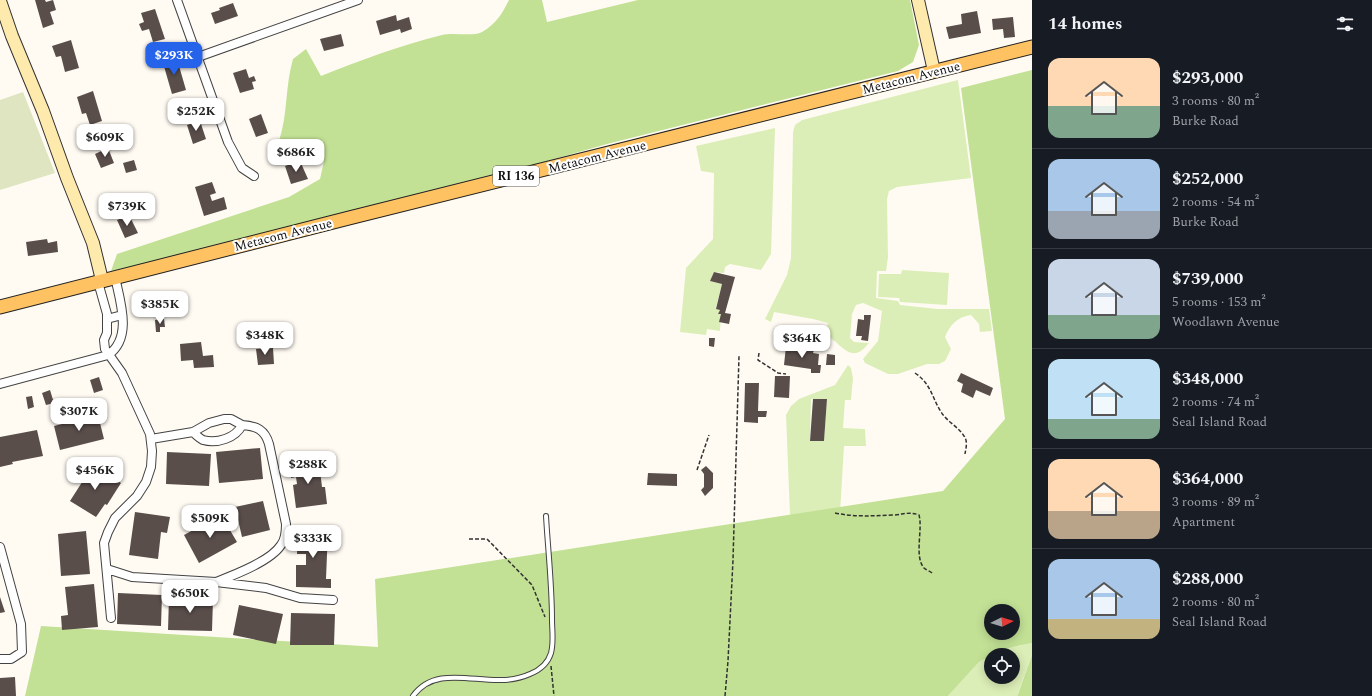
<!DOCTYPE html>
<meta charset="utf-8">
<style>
:root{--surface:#171b24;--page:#242831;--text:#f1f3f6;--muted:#9ea1a6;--line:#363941;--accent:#2563eb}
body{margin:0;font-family:Spectral,serif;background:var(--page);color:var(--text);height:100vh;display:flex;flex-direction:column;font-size:15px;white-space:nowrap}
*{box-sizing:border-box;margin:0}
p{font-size:13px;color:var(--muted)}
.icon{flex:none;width:22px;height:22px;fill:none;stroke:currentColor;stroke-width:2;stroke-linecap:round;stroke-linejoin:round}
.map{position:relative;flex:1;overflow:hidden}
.panel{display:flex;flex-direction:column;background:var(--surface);width:340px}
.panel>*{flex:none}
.needle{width:26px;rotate:85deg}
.fabs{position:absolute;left:984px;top:604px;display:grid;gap:8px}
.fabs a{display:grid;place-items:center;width:36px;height:36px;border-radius:50%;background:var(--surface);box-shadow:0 2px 10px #0003;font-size:20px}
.price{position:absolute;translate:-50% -34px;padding:0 9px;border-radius:8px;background:#fff;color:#222;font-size:13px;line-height:26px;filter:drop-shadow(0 1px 2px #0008)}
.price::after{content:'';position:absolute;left:50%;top:24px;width:12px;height:9px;margin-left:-6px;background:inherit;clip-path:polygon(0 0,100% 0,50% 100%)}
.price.selected{background:var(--accent);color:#fff}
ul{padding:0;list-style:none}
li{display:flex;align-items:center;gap:12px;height:100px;padding:0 16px}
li+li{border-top:1px solid var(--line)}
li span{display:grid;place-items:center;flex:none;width:112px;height:80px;border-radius:12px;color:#555}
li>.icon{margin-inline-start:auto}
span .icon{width:48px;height:48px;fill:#fffc;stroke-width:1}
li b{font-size:17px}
h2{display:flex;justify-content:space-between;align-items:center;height:48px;padding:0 16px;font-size:17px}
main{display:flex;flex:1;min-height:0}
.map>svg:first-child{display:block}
.green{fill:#dceeb7;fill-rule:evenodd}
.forest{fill:#c2e195;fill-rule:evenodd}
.cemetery{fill:#dee5c0}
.building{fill:#5a4e4b}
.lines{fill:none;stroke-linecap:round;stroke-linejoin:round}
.lane-casing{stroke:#434343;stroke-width:6}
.street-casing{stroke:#434343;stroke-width:10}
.secondary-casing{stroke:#323232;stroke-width:14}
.primary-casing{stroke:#212121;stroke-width:15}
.path{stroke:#323232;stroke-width:1.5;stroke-dasharray:4 2;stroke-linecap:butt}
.lane{stroke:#fff;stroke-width:4}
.street{stroke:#fff;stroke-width:8}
.secondary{stroke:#ffeaae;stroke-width:12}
.primary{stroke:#ffc263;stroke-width:13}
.labels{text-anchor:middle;stroke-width:4;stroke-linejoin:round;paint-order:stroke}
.shield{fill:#fff;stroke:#585858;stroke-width:1}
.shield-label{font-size:12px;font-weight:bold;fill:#101010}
.street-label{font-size:13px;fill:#101010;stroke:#fff}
</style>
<main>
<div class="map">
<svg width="1032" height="696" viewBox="0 0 1032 696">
<rect width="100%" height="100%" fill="#fffbf3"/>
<path class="green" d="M958 80 971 178 897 187 889 191 887 199 888 257 886 271H877L876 298 898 301 900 305 938 309H989L992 331 980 332 979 324 971 315C957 317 950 325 945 337L951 349 945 361 939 364H927L898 374H888L865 363 863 359 878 341 882 311 863 303 856 305 852 314 850 338 854 342 869 343C850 367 842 342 825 335L828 323 813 319 774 312 771 322 765 319 787 275 791 258 793 132 795 125 802 120Z
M775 128 771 254 761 270 730 264 725 267 724 273 714 272 710 281 722 284 716 308 720 310 718 314H721L720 331 707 329 706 335 680 332 686 268 713 239 714 173 701 171 696 146Z
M902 270 949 273 947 305 900 302 899 298 878 297 879 274H901Z
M848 365 851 368 853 378 851 400H845L843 428 865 429 866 446H844L840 513 790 516 786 415 791 406 799 399 835 385ZM811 399 827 400 824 441 810 440Z
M1032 643V655L1017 696H948L979 662 991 656V677H1013V655H994L1013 647Z"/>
<path class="forest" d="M509 0H542L547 22 638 0H910L919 45 913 62 898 71 607 144 470 183 234 243 111 271 117 254 289 197 320 179 324 161 320 145 287 151 279 141C288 114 285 86 293 59L306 49 321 76C361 60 401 45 442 35 454 32 472 37 482 32 496 24 502 14 509 0Z
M1032 70V643L1013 647 991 655V656L979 662 948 696H25L41 626 378 647 375 579 943 491 1005 419 961 88ZM991 611H1013V633H991Z
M1032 655V696H1017L1018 694Z"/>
<path class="cemetery" d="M23 92 55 173 0 190V100Z"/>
<path class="building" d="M35 0H45L46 2 53 0 56 10 50 12 54 24 43 28Z
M233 3 238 16 215 24 211 13 220 10 219 8Z
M155 9 165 39 153 42 149 29 142 31 139 24 144 22 141 13Z
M977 11 981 33 949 39 946 27 962 24 961 14Z
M396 15 397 21 409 17 412 29 401 33 400 29 380 35 376 21Z
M1013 17 1015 37 1004 38 1003 29 993 30 992 19Z
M341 34 344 46 324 51 320 39Z
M71 40 79 68 65 72 61 56 56 57 52 46Z
M177 59 186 90 172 94 163 63Z
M246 69 249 78 254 76 256 81 252 82 254 89 240 93 233 73Z
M93 91 102 121 90 125 86 113 82 114 77 97Z
M261 114 268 133 256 137 249 119Z
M200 121 206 139 193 144 187 125Z
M108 148 114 163 101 168 95 154Z
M134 160 137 170 126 173 123 163Z
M300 161 308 179 291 184 285 166Z
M212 182 216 193 210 195 212 201 224 197 227 209 204 216 195 187Z
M129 215 138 233 125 238 117 220Z
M47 239 48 243 57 241 58 252 28 256 26 242Z
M714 272 735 277 725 313 731 314 729 324 719 322 721 314H718L720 310 716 309 722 284 710 281Z
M864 315H871L868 341 861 340 862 336H856L858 319 864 320Z
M164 319 165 327H160V332H156L155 320Z
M788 333 808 335 807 344 787 342Z
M709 338H715L714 347 709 346Z
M201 342 203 356 213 355 214 367 194 368 193 360 181 361 180 344Z
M786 346 814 350 813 353 819 354 818 365H821L820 373H811V369L784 365Z
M273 348 274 364 258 365 256 349Z
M827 354 835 355V365H826Z
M961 373 993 388 990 396 976 390 973 398 961 392 963 384 957 381Z
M775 376H790L789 398 774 397Z
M99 377 103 390 94 393 90 380Z
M745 383H759L758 411H767L766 417H758V423L744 422Z
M50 390 54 403 46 405 42 393Z
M32 396 34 407 28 409 26 397Z
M813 399H827L824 441H810Z
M98 415 104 439 60 450 54 426Z
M37 430 43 456 12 462 13 464 0 467V437Z
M260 448 263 479 219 483 216 452Z
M167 452 211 454 209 486 166 484Z
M319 461 322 487H325L327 504 296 508 293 485 297 484 296 477 291 478 290 465Z
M93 465 121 483 107 505 105 504 96 517 70 501Z
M706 466 713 473V488L705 496 701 490 704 487V474L701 470Z
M648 473 677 474V486L647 485Z
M263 501 270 530 242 537 235 507Z
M135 512 170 517 167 533 161 532 158 559 129 555Z
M221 515 237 542 199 563 184 535Z
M298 530H328L326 579H331V588L296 587V565H306V554H297Z
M86 531 90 574 61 576 58 534Z
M94 584 98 627 62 630 61 616 68 615 65 587Z
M118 593 162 595 161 626 117 624Z
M0 597 5 612 0 613Z
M169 597 213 599 212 631 168 630Z
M239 605 283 614 276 644 233 635Z
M291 613 335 614 334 645H290Z
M15 677 16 696H0V678Z"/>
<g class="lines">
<defs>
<path id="lane" d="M413 696C434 667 470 681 501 680 511 680 521 678 530 674 540 670 548 663 551 653 554 642 552 630 552 620 552 585 548 550 546 516"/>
<path id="street" d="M177 0 228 142 242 168 254 176
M198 57 358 0
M98 282 107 314V333L104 340 105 349 122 373 150 434 152 451 151 467 146 482 137 496 115 518 108 532 104 543 111 618
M107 319 122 315
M0 384 108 355C133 338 120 301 115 277
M193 432C196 435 199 438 203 440 217 444 236 438 242 425 257 426 265 430 269 444L286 524C286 531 286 539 281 545 271 561 234 575 216 582
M151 439 193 432 209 423 224 419H231L242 425
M0 547 21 624 22 652 11 659H0
M107 569 132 577 216 582 266 588 300 598 333 600"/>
<path id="secondary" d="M918 0 934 71
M0 1 12 36 43 111 67 178 93 243 102 280"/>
<path id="primary" d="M0 307 349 218 1032 47"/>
</defs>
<use href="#lane" class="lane-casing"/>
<use href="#street" class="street-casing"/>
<use href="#secondary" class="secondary-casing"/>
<use href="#primary" class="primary-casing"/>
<path class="path" d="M759 353 758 360 778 373 786 374
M915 373C933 385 932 401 944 416 950 423 959 428 964 436 968 441 966 448 965 454
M697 470 709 435
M835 513C854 517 872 516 892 515 902 515 909 511 919 515 923 529 914 557 924 568 926 570 930 571 932 573
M469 539H487L532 585 545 617
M551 666 554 696
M725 696 728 661 733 560 739 356"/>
<use href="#lane" class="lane"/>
<use href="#street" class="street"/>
<use href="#secondary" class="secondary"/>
<use href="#primary" class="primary"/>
</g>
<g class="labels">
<rect class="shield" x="493" y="166" width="46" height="20" rx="3"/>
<g class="shield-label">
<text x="516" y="180">RI 136</text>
</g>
<g class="street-label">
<text transform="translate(911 77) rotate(-14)" y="5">Metacom Avenue</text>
<text transform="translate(597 156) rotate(-14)" y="5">Metacom Avenue</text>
<text transform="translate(283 234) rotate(-14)" y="5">Metacom Avenue</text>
</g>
</g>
</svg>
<div class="fabs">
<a><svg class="needle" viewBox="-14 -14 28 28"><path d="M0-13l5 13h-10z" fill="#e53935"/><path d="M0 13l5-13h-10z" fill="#9ea1a6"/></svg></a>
<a><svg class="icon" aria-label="locate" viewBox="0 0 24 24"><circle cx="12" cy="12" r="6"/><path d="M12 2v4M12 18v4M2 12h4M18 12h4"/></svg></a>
</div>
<b class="price selected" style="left:174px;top:76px">$293K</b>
<b class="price" style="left:196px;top:132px">$252K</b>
<b class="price" style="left:105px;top:158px">$609K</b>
<b class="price" style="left:296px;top:173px">$686K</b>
<b class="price" style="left:127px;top:227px">$739K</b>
<b class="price" style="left:160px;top:325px">$385K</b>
<b class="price" style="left:265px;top:356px">$348K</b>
<b class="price" style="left:802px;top:359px">$364K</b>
<b class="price" style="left:79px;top:432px">$307K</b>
<b class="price" style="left:308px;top:485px">$288K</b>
<b class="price" style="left:95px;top:491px">$456K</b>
<b class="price" style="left:210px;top:539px">$509K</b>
<b class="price" style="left:313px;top:559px">$333K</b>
<b class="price" style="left:190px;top:614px">$650K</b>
</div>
<section class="panel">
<h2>14 homes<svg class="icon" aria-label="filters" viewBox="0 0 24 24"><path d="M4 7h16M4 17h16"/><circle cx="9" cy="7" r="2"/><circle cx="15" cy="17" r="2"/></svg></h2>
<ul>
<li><span style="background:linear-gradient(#ffd9b3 60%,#7fa58c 0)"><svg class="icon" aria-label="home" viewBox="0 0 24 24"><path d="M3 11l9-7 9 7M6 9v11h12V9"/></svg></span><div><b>$293,000</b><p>3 rooms · 80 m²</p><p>Burke Road</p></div></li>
<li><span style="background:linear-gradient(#a9c7e8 65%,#9aa5b1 0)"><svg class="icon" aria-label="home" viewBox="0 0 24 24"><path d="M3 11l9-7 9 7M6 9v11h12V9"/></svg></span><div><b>$252,000</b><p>2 rooms · 54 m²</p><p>Burke Road</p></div></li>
<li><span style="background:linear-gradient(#c9d6e8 70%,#7fa58c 0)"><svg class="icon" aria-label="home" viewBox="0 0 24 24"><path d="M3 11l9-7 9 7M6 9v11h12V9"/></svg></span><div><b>$739,000</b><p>5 rooms · 153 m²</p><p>Woodlawn Avenue</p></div></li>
<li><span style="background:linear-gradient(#bfe0f5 75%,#7fa58c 0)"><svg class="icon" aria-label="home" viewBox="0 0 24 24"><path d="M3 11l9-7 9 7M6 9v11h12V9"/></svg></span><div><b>$348,000</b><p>2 rooms · 74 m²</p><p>Seal Island Road</p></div></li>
<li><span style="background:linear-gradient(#ffd9b3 65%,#b9a48a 0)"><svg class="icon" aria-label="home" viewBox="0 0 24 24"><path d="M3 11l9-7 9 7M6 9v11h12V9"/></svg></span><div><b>$364,000</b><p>3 rooms · 89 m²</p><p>Apartment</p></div></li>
<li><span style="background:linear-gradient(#a9c7e8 75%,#c2b280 0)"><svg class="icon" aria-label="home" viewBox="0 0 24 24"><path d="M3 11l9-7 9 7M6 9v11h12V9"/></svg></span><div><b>$288,000</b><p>2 rooms · 80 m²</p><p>Seal Island Road</p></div></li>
</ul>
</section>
</main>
